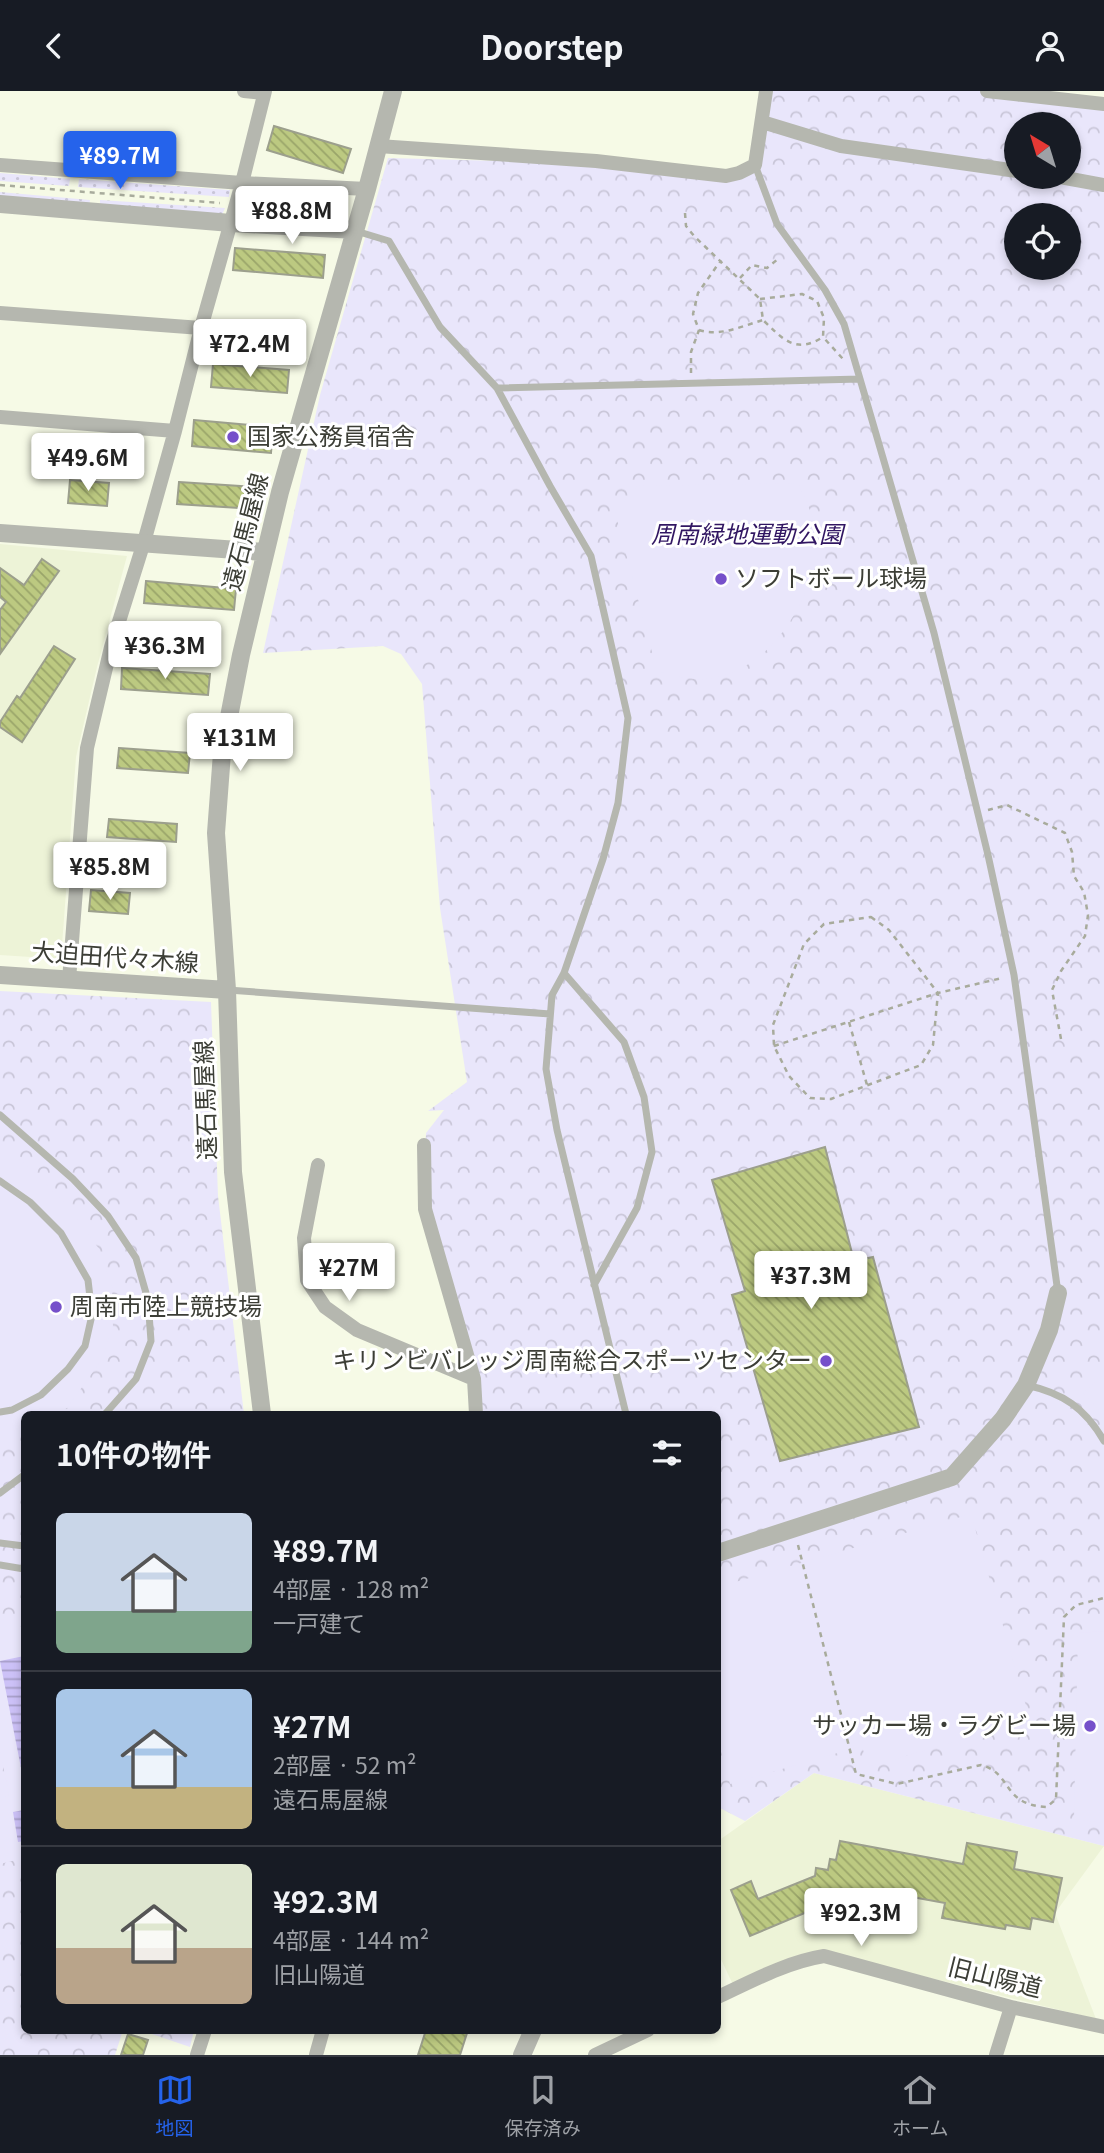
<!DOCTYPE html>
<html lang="ja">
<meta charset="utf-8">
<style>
:root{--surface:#171b24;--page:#242831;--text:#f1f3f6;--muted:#9ea1a6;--line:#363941;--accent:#2563eb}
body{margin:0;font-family:Georgia,"Noto Sans JP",serif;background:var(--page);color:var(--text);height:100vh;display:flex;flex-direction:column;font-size:26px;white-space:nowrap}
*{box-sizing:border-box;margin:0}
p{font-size:23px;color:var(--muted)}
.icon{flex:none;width:38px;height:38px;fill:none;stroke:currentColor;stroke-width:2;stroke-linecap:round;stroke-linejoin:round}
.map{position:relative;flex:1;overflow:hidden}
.side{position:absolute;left:21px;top:1320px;width:700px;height:623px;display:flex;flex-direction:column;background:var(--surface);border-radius:10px;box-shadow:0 4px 10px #0003}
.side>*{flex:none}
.needle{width:46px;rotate:322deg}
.tools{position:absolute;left:1004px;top:21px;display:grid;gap:14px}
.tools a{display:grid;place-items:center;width:77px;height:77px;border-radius:50%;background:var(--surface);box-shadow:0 4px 10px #0003;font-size:35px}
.price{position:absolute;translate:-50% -60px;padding:0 16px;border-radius:7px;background:#fff;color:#222;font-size:23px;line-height:46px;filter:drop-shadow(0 2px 4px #0008)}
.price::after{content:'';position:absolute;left:50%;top:42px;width:21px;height:16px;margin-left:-10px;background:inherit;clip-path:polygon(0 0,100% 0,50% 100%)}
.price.current{background:var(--accent);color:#fff}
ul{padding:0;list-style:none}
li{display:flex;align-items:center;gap:21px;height:175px;padding:0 35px}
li+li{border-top:2px solid var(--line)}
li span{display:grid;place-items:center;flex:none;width:196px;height:140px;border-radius:10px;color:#555}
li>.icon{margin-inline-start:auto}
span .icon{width:84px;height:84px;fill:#fffc;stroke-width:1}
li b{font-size:30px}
h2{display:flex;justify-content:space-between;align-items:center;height:84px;padding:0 35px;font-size:30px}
header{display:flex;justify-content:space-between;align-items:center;height:91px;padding:0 35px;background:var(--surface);font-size:32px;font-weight:700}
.dock{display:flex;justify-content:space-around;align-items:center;height:98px;border-top:2px solid var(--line);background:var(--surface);font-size:19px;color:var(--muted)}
.dock a{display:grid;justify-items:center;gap:4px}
.dock .current{color:var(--accent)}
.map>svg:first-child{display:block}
.built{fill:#edf3d7}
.grass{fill:url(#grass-dots)}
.park{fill:url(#park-crowns);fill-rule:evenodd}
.pitch{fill:#e9e6fb}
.water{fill:url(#water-rules)}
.building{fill:url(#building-back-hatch);stroke:#9c9f8d;stroke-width:2}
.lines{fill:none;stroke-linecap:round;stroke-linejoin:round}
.path{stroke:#a8ab9c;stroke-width:2.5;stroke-dasharray:5 5;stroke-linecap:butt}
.service{stroke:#b5b7af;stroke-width:7}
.minor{stroke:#b5b7af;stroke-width:14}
.tertiary{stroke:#b5b7af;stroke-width:18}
.poi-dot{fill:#7650ca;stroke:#fff;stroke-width:2.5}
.labels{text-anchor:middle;stroke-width:6;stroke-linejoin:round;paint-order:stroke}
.poi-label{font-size:24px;fill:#3c3e36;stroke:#fff;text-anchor:start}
.street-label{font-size:24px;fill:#3c3e36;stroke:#fff}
.park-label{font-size:24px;font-style:italic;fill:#311662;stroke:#fff}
</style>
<header><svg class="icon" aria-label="back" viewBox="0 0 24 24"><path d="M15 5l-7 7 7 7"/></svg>Doorstep<svg class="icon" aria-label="person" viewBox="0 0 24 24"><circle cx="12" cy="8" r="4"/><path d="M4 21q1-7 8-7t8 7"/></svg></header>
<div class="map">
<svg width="1104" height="1964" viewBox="0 0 1104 1964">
<defs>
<pattern id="grass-dots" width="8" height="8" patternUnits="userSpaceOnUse" patternTransform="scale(1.75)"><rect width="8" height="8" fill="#e9e6fb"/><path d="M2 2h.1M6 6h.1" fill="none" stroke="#c9c6d8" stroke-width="1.8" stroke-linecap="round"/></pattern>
<pattern id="park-crowns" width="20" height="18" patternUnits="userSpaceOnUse" patternTransform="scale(1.75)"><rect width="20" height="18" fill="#e9e6fb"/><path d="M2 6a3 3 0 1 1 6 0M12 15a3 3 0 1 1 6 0" fill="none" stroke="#c9c6d8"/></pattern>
<pattern id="water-rules" width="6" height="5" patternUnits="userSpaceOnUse" patternTransform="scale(1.75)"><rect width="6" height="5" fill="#ccc1f7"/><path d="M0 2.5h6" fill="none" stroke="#a79ec9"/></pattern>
<pattern id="building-back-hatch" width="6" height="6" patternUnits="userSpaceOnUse" patternTransform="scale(1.75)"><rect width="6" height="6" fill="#bcc981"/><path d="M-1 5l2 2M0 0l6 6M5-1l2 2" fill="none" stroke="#9aa56a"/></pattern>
</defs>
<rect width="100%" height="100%" fill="#f6fae6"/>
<path class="built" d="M0 453 127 465 97 576 76 666 61 868 0 864Z
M814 1682 1104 1755 1055 1822 1096 1928 822 1860 736 1900 718 1862V1750Z"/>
<path class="grass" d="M0 82 70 88 69 95 0 90Z
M79 88 230 99 229 106 78 96Z
M0 101 90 109 89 115 0 108Z
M250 102 345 107 343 113 245 108Z
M100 109 225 117 222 124 100 116Z
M243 116 339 125 337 133 242 125Z"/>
<path class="park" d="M763 0H1008L1104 12V1755L814 1682 745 1730 718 1716V1323H476L423 1116 426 1042 444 1019 428 1020 467 991 440 817 422 593 401 563 383 555 263 562 320 304 388 67 613 73 733 86 751 75ZM1017 33H1069V86H1017ZM1017 124H1069V177H1017Z
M0 900 211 911 218 1105 244 1323H24V1939H123L115 1964H0Z
M140 1939H194L190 1956Z"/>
<path class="pitch" d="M798 392C809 415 819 438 818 464 818 473 812 482 810 490 793 536 759 583 705 588 689 589 672 584 657 580L615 421 637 395Z
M0 1053 21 1069 66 1113 99 1158 112 1195 113 1237 100 1271 67 1317 56 1323H24V1340L15 1345H0Z
M1104 1283V1324L1083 1302Z
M971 1423 1030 1629 868 1676 862 1655 730 1693 718 1650V1496Z
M24 1535V1767L0 1773V1707L9 1704 0 1660V1541Z
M1104 1540V1732L1074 1728 1078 1542Z"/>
<path class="water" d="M24 1565V1681L22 1682 0 1570Z
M24 1719V1750L18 1751 13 1721Z"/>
<path class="building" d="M274 35 351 58 343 82 267 59Z
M235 157 325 164 323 187 233 179Z
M213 273 289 279 287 302 211 296Z
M194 329 273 336 271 362 192 355Z
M70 389 109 392 107 415 68 412Z
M179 391 256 396 255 418 177 413Z
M42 468 59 480 0 563V519L6 511 0 506V477L24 494Z
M146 490 236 498 234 519 144 512Z
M54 555 75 568 22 651 0 636V631L17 605 20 607Z
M122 577 210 583 208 604 121 598Z
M119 657 190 662 188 682 117 677Z
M109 728 177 733 176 751 107 746Z
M91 799 130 802 128 823 89 820Z
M825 1056 854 1170 873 1166 919 1336 780 1370 732 1204 745 1200 712 1089Z
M840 1750 963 1773 967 1752 1017 1761 1014 1778 1062 1787 1053 1831 1032 1827 1030 1838 1006 1834 1005 1838 942 1827 945 1812 901 1804 895 1832 814 1818 750 1845 731 1799 751 1790 758 1808 815 1785 816 1777 828 1779 830 1768 836 1769Z
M426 1939H468L460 1964H418Z
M128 1943 148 1949 143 1964H121Z"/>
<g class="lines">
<path class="path" d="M0 94 220 112
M251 114 344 120
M685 122 686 135 694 145 760 208 763 229C782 247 795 264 823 246
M740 187 752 174 767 177 778 168
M760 208 802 203 817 210 824 227 823 246 843 268
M699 239C720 246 742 235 763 229
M691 282V261L699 239 693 223 698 202 721 169
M988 719 1007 714 1065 742 1072 761 1074 785 1084 801 1088 824 1085 845 1061 880 1052 899 1061 948
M871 826 889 839 938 902 933 954 921 974 831 1008 810 1007 789 985 774 955 773 934 804 853 824 833Z
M849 931 867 994
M774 955 938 902 1002 887
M798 1454 856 1683 897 1693 981 1674C1013 1682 1001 1714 1047 1716L1056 1708 1064 1526 1076 1514 1104 1507"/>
<path class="service" d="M755 74 777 133 825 199 844 233 934 542 988 764 1014 884 1058 1202
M356 140 389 150 440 236 497 297 550 395 591 465 628 627 618 712 603 768 564 882 552 904 546 978 557 1039 626 1323
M497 297 860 288
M564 882 624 951 644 1006 652 1061 637 1117 594 1194
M228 899 550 923
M0 1024 73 1088 108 1125 136 1167 148 1209 151 1250 136 1288 105 1323
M0 1090 30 1111 61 1142 88 1189 92 1224 85 1255 68 1278 41 1304 12 1319 0 1321
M1026 1294C1063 1302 1085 1317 1104 1350
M0 1402 24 1384
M0 1452 24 1455
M0 1474 24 1478"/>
<path class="minor" d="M244 0 264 2
M987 0 1104 13
M762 31 841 55 1017 80
M378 55 596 70 726 85 739 82 755 74 766 0
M0 74 242 92 367 98
M1060 86 1104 94
M0 222 201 237
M0 326 175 340
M69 889 87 657 111 556 144 451 175 340 201 237 242 92 265 0
M424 1054 425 1118 474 1288 476 1323
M318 1074 304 1147 307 1189 325 1216 357 1239 474 1288
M718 1906C752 1890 787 1871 824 1865L1011 1916 1104 1936
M197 1964 205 1939
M316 1964 323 1939
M595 1964 648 1939
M996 1964 1011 1916"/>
<path class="tertiary" d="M0 113 231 132 355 139
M0 442 265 461
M0 884 227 899
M262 1323 233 1081 227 899 216 742 222 662 241 564 280 401 367 98 393 0
M718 1462 952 1386 1003 1328 1026 1294 1049 1239 1058 1202
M522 1964 533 1939"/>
</g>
<g class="poi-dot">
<circle cx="233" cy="346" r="7"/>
<circle cx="721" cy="488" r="7"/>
<circle cx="56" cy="1216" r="7"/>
<circle cx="826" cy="1270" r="7"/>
<circle cx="1090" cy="1635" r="7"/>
</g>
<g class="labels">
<g class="poi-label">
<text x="247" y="354">国家公務員宿舎</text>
<text x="735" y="496">ソフトボール球場</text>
<text x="70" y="1224">周南市陸上競技場</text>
<text x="812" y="1278" text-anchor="end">キリンビバレッジ周南総合スポーツセンター</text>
<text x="1076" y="1643" text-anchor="end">サッカー場・ラグビー場</text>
</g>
<g class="street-label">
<text transform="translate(246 441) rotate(-76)" y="8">遠石馬屋線</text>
<text transform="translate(115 867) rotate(4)" y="8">大迫田代々木線</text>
<text transform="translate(206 1009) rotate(-92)" y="8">遠石馬屋線</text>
<text transform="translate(995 1887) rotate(14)" y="8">旧山陽道</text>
</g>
<g class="park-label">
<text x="747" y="452">周南緑地運動公園</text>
</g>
</g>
</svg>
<div class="tools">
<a><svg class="needle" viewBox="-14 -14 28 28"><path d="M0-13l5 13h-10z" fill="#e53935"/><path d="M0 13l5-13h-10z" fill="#9ea1a6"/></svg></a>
<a><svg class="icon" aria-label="locate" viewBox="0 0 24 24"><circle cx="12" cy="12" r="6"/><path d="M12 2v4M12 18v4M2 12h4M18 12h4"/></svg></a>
</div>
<b class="price current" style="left:120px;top:100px">¥89.7M</b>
<b class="price" style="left:292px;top:155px">¥88.8M</b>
<b class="price" style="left:250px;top:288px">¥72.4M</b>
<b class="price" style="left:88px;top:402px">¥49.6M</b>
<b class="price" style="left:165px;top:590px">¥36.3M</b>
<b class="price" style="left:240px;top:682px">¥131M</b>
<b class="price" style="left:110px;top:811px">¥85.8M</b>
<b class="price" style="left:349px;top:1212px">¥27M</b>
<b class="price" style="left:811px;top:1220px">¥37.3M</b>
<b class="price" style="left:861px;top:1857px">¥92.3M</b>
<section class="side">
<h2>10件の物件<svg class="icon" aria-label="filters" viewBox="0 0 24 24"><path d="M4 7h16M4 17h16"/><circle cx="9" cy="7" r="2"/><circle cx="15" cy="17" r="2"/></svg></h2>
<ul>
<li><span style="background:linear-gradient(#c9d6e8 70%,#7fa58c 0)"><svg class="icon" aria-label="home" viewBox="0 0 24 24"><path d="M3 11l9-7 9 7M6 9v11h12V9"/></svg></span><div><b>¥89.7M</b><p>4部屋 · 128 m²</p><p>一戸建て</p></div></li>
<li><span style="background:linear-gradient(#a9c7e8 70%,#c2b280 0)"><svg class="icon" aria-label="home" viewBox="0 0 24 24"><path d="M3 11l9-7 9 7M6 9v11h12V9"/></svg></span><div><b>¥27M</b><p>2部屋 · 52 m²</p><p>遠石馬屋線</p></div></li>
<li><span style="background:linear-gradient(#dfe7d0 60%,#b9a48a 0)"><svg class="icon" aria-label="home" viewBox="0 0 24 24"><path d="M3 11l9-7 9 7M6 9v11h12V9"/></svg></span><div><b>¥92.3M</b><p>4部屋 · 144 m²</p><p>旧山陽道</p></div></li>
</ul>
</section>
</div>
<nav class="dock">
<a class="current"><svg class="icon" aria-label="map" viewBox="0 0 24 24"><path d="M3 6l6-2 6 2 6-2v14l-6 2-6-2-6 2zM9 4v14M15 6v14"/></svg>地図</a>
<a><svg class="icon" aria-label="saved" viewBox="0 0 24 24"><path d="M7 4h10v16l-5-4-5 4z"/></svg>保存済み</a>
<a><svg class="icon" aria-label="home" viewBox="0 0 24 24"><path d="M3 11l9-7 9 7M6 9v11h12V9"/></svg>ホーム</a>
</nav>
